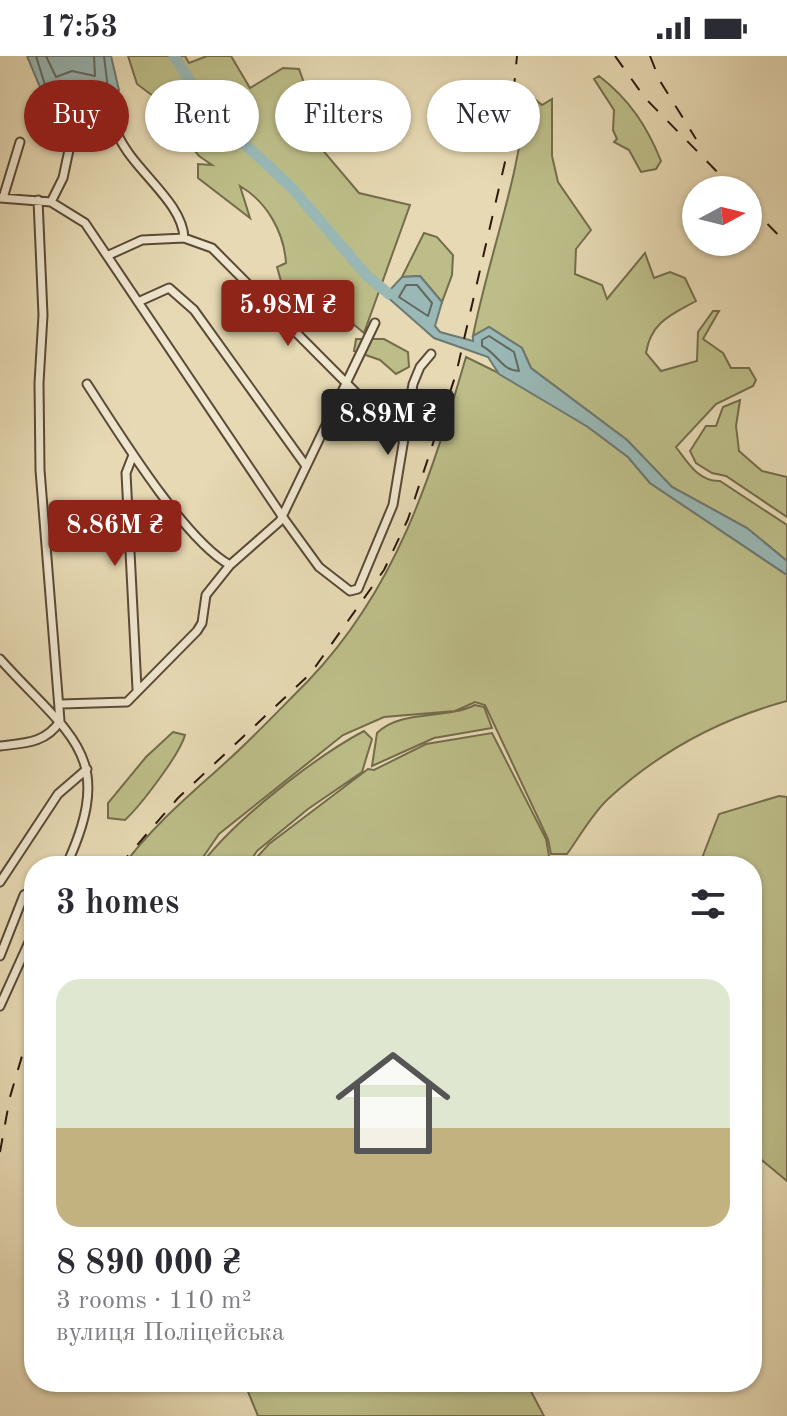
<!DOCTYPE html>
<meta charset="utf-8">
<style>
:root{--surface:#fff;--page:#f7f7f7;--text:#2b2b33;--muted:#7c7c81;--line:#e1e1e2;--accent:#8f2418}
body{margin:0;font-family:"Old Standard TT",serif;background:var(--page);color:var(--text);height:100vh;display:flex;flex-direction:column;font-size:30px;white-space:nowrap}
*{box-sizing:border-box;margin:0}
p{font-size:26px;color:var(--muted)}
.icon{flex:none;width:44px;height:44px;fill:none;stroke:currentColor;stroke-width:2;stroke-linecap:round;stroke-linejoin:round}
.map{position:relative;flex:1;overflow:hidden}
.drawer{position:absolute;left:24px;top:800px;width:738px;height:536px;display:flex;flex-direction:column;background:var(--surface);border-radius:32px;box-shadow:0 2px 6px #0004}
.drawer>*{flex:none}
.hud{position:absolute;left:24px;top:24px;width:740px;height:72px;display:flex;gap:16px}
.needle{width:52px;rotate:83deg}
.fabs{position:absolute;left:682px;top:120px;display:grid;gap:16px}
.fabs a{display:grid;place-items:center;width:80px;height:80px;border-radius:50%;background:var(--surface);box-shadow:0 2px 6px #0004;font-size:40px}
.price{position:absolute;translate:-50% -68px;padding:0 18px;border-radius:8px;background:var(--accent);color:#fff;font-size:26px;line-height:52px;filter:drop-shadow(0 2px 4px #0008)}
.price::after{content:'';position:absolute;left:50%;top:48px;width:24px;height:18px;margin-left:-12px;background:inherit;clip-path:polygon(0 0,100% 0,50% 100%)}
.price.selected{background:#222;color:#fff}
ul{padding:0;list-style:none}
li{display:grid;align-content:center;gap:16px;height:424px;padding:0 32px}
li+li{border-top:2px solid var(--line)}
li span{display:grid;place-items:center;height:248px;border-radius:24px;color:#555}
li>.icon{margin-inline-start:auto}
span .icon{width:144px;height:144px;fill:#fffc;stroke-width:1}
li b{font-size:34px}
h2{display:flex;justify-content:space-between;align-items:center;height:96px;padding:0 32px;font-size:34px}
.pill{padding:0 28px;border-radius:36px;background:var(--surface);box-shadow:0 2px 6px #0004;font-size:28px;line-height:72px}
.pill.selected{background:var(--accent);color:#fff}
.status{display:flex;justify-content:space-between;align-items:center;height:56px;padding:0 40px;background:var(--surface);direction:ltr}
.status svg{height:22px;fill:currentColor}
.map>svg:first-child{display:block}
.green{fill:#bcbd88;stroke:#746c4b;stroke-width:2}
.water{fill:#99b8b6;stroke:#6d7973;stroke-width:2}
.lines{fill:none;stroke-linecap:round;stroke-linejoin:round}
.shore{stroke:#626962;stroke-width:2}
.river{stroke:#99b8b6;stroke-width:11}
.street-casing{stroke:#5a4a37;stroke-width:11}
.street{stroke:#efe6ce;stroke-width:7}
.rail{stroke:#2c1a0e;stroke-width:2;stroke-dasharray:14 14;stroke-linecap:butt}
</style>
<div class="status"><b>17:53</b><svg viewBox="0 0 49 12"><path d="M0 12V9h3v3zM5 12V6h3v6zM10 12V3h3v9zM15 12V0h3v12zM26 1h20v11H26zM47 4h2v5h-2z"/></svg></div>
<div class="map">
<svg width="787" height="1360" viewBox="0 0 787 1360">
<rect width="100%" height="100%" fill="#e6d9b3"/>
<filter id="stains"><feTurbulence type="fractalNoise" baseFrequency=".0025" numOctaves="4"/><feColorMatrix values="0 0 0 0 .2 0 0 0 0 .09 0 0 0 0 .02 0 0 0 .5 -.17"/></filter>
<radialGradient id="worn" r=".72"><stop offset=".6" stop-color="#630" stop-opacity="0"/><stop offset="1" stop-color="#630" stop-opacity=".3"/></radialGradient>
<path class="green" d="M128 0H185L189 7 207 0H231L250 32 283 12 299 13 304 27 303 49 320 91 359 137 410 149 364 277 340 257 317 254 283 232 277 211 286 207C284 176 267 146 240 130L250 162 198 122V108L212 109 199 100 169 63 165 49 137 28Z
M599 20C629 43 647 70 661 105L656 113 641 116 629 94 614 86 617 83 613 74 614 54 594 23Z
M526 36 542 49 552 43V100L558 126 591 174 576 193 575 218 602 229 607 243 645 197 654 222 670 216 685 222 696 245C671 259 651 266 646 297L661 315 697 305 698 276 713 255H719L703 283 723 297 731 312H749L756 324 753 330 716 348 676 391C688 407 699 426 720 425L787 469V505L747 472 672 431 627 384 531 312 522 292 489 271 473 280C489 198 521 119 526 36Z
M424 177 437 181 453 199 452 219 442 246 420 220 402 221Z
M356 283H384L408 296 409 311 396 318 380 304 354 295Z
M466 301 517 326 588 371 628 401 650 427 787 519V645C720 663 659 696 608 743 592 758 580 780 567 798H551L548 783 485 649 475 646 455 655 384 661 343 679 219 778 197 810H123C152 770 190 739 226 706 254 681 281 652 308 625 397 532 431 421 466 301Z
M740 344 736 370 739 395 762 415 787 421V461L726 420 712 417 696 407 690 395 706 370H716L723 351Z
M475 649 484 651 492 672 434 682 372 710 377 677C402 653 445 664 475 649Z
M364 675 372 683 362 716 308 753 257 795 247 810H200C233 765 315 701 364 675Z
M173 676 185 679C180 698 141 749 125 764L108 762V747L146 701Z
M492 677 546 783 549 800 546 810H249L269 788 368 713 374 714 426 688Z
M779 740 787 741V1125L752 1096V810H699L719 758Z
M244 1326H526L544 1360H258Z"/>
<path class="water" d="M27 0H111L119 34 114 41 96 43 71 33 62 42 47 48Z
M420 220 442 246 435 270 440 276 473 285V280L489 271 522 292 531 312 627 384 672 431 747 472 787 505V519L650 427 628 401 588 371 499 318 488 301 434 282 377 232 378 228 390 234 402 221Z"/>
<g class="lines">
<path class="shore" d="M36 0 45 29 52 37 71 25 98 34 108 33 104 0
M46 0 56 21 72 15 95 20 94 0
M406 229H417L432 247 428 260 399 241Z
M489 280 514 296 519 315C502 315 497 297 482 290V284Z"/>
<path class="river" d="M174 0 190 25 233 77 292 132 367 220 389 238"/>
<defs>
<path id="street" d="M0 142 51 146 85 167 282 460 319 511 350 535 358 533 393 449 413 328 420 311 431 298
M3 142 20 86
M51 146 63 122 69 94
M184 182 212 192 403 384
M109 199 142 184 184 182C183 146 133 114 118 79
M138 246 169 232 194 254 306 410
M87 328C117 374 184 484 230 509
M133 399 126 417 137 633
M0 603C70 681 118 698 66 810
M61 648 127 646 197 575 202 567 206 539 230 509 280 465 375 267
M0 690C25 687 46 687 60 665L40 414 39 327 43 259 38 144
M0 826 58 738 87 713
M0 900 24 839 34 834
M0 950 34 875"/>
</defs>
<use href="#street" class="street-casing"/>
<use href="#street" class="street"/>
<path class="rail" d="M615 0 645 42 735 134
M650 0 660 25 696 83
M748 148 787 188
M119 810 178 742 311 617 384 514 408 463 456 318 508 93 517 0
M0 1096 10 1041 34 959"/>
</g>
<rect width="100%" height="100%" filter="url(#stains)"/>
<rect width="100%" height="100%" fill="url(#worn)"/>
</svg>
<div class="fabs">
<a><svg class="needle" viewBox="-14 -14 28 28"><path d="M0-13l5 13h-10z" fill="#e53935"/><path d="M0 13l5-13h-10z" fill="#7c7c81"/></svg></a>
</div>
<b class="price" style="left:288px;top:292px">5.98M ₴</b>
<b class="price selected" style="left:388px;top:401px">8.89M ₴</b>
<b class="price" style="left:115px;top:512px">8.86M ₴</b>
<div class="hud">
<a class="pill selected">Buy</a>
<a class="pill">Rent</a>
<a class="pill">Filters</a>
<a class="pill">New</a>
</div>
<section class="drawer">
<h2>3 homes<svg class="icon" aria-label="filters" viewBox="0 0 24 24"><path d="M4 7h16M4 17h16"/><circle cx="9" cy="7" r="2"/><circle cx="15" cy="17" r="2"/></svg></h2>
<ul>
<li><span style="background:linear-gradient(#dfe7d0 60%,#c2b280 0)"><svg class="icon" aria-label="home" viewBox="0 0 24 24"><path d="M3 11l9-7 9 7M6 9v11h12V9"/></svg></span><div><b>8 890 000 ₴</b><p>3 rooms · 110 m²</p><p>вулиця Поліцейська</p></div></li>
</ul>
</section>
</div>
